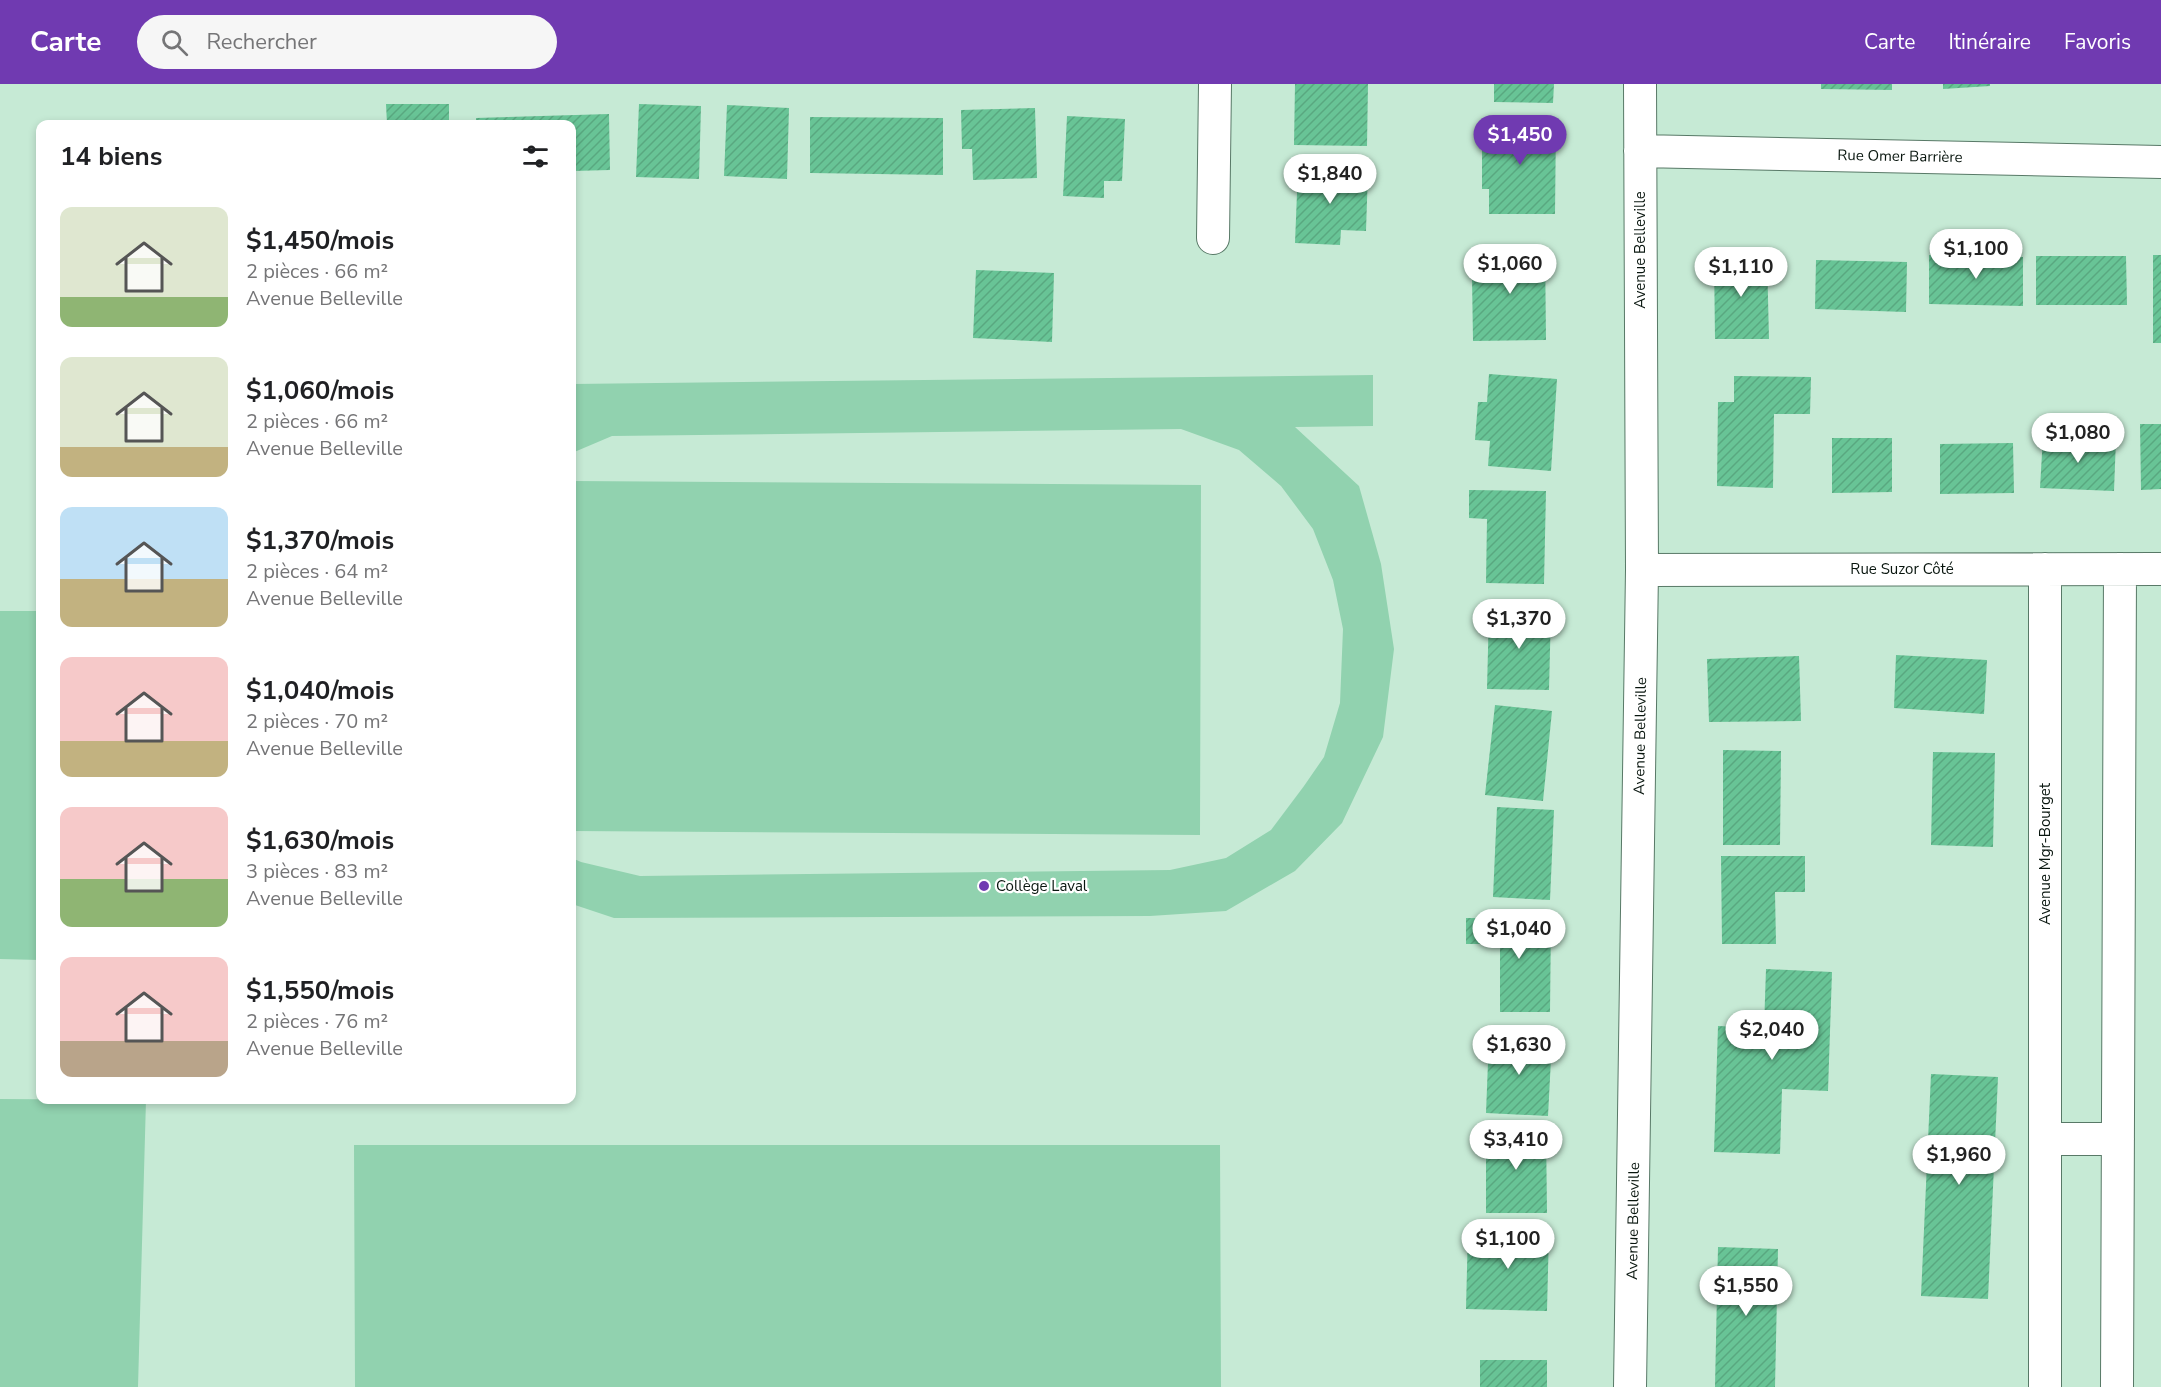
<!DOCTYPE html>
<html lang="fr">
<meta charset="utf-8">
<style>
:root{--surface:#fff;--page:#f6f6f6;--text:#202124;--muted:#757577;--accent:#703ab1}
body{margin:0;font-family:"Nunito Sans",sans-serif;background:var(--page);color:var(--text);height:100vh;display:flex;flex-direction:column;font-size:22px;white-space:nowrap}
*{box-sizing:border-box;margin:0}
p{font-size:20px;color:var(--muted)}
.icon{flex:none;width:33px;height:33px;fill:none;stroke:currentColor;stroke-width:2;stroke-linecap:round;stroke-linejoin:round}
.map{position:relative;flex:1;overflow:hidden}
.side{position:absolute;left:36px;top:36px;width:540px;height:984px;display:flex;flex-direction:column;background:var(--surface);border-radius:12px;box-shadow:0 3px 9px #0003}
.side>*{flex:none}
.price{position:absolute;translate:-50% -51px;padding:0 14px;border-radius:21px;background:#fff;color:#222;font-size:20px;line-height:39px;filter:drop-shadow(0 2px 3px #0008)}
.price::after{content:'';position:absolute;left:50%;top:36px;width:18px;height:14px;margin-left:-9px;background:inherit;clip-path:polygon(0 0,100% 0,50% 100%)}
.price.selected{background:var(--accent);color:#fff}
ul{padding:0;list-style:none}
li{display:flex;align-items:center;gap:18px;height:150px;padding:0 24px}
li span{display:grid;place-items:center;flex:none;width:168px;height:120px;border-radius:12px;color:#555}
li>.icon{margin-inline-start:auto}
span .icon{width:72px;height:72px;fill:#fffc;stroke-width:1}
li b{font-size:26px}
h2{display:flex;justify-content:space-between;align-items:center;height:72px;padding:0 24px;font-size:26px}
header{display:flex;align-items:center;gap:36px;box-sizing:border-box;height:84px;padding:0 30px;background:var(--accent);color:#fff}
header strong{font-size:28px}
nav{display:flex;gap:33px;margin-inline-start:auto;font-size:21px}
.search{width:420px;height:54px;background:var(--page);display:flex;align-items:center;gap:15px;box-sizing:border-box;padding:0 21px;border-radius:33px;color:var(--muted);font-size:22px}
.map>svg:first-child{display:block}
.green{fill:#91d2af}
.building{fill:url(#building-hatch)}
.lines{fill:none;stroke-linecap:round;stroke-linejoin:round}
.minor-casing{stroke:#587967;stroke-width:34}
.minor{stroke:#fff;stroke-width:32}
.poi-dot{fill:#703ab1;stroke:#fff;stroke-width:2}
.labels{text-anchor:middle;stroke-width:4.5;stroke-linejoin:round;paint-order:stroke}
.street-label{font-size:15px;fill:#08150e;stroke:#fff}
.poi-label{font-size:15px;fill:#08150e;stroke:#fff;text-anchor:start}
</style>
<header>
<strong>Carte</strong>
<div class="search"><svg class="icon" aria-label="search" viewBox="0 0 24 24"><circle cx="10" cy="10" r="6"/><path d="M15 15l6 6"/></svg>Rechercher</div>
<nav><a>Carte</a><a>Itinéraire</a><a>Favoris</a></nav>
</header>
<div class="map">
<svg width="2161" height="1303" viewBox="0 0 2161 1303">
<defs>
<pattern id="building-hatch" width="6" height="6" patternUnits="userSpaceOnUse" patternTransform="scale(1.5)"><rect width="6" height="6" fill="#68c496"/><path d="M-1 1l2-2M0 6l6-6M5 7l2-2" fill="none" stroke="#59a880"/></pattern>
</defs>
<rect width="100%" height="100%" fill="#c6ead5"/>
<path class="green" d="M1373 291V342L1295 343 1359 402 1381 480 1394 565 1383 653 1342 739 1295 787 1226 827 1150 832 614 834 572 820V774L581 778 640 792 1170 786 1226 774 1271 746 1304 702 1324 673 1340 619 1343 545 1333 496 1313 445 1281 402 1239 366 1181 345 612 352 572 369V300Z
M572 397 1201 401 1200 751 572 747Z
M0 527H40V876L0 875Z
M0 1015 146 1016 138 1303H0Z
M354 1061H1220L1221 1303H355Z"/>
<path class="building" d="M1295 0H1368L1367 62 1294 61Z
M1494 0H1554L1553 19 1494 18Z
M1821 0H1892V6L1821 5Z
M1943 0H1990V2L1943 5Z
M386 20H449V40H387Z
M639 20 701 22 699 95 636 93Z
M727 21 789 24 787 95 724 92Z
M1035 24 1037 94 973 96 972 65H962L961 26Z
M609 30 610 86 572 87V40H476V34Z
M1067 32 1125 35 1122 97H1104V114L1063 112Z
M810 33 943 34V91L810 89Z
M1482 37H1556L1555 130H1489V105H1482Z
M1298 84 1368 87 1366 147 1341 146 1340 161 1295 159Z
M1545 163 1546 256 1473 257 1472 193H1480L1479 164Z
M1929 171 2023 173V222L1929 220Z
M2153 171H2161V259H2153Z
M2036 172H2126L2127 221H2036Z
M1714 173H1767L1769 255H1715Z
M1816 176 1907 178 1906 228 1815 225Z
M976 186 1054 189 1052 258 973 254Z
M1489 290 1557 295 1551 387 1488 382 1490 357 1475 356 1478 318H1487Z
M1734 292 1811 293 1810 330H1774L1773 404 1717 402 1718 318H1734Z
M2140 340H2161V405L2141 406Z
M2043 352 2116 355 2114 407 2040 404Z
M1832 354H1892V408L1832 409Z
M2013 359 2014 409 1940 410V360Z
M1469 406 1546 407 1544 500 1486 499 1487 435 1469 434Z
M1489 526 1551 527 1549 606 1487 605Z
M1896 571 1987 576 1984 630 1894 624Z
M1799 572 1801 637 1709 638 1707 575Z
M1495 621 1552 627 1543 717 1485 711Z
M1723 666 1781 667 1780 761H1723Z
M1933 668 1995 669 1993 763 1931 761Z
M1497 723 1554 726 1550 816 1493 813Z
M1721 772H1805V808H1775L1776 860H1722Z
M1466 834 1551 835 1550 928H1500V860H1466Z
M1766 885 1832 888 1828 1007 1782 1005 1780 1070 1714 1068 1718 942 1764 944Z
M1489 953 1552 956 1548 1032 1486 1029Z
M1931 990 1998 993 1988 1215 1921 1212Z
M1486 1044 1546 1045 1547 1129H1486Z
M1468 1145 1549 1147 1547 1227 1466 1225Z
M1718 1163 1778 1165 1775 1303H1715Z
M1480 1276H1547V1303H1480Z"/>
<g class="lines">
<defs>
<path id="minor" d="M1640 67 2161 78
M1213 154 1215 0
M2045 485V1303
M1642 486 2161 485
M2045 1055H2118
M1630 1303 1642 486 1640 0
M2117 1303 2120 485"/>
</defs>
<use href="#minor" class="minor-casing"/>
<use href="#minor" class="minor"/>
</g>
<circle class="poi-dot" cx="984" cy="802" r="6"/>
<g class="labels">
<g class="street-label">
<text transform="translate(1900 72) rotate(1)" y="5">Rue Omer Barrière</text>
<text transform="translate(1640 166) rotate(-90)" y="5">Avenue Belleville</text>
<text x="1902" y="490">Rue Suzor Côté</text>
<text transform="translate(1640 652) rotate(-89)" y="5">Avenue Belleville</text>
<text transform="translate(2045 770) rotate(-90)" y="5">Avenue Mgr-Bourget</text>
<text transform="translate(1633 1137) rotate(-89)" y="5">Avenue Belleville</text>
</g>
<g class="poi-label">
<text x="996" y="807">Collège Laval</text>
</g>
</g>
</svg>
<b class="price selected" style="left:1520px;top:82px">$1,450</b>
<b class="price" style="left:1330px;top:121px">$1,840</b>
<b class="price" style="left:1976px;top:196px">$1,100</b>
<b class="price" style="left:1510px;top:211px">$1,060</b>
<b class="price" style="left:1741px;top:214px">$1,110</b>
<b class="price" style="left:2078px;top:380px">$1,080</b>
<b class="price" style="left:1519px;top:566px">$1,370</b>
<b class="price" style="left:1519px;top:876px">$1,040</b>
<b class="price" style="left:1772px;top:977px">$2,040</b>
<b class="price" style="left:1519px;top:992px">$1,630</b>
<b class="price" style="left:1516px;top:1087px">$3,410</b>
<b class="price" style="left:1959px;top:1102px">$1,960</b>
<b class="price" style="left:1508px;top:1186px">$1,100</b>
<b class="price" style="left:1746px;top:1233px">$1,550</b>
<section class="side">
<h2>14 biens<svg class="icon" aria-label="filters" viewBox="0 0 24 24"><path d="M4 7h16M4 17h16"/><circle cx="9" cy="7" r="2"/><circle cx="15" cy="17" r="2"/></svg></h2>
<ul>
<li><span style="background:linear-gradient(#dfe7d0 75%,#8fb573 0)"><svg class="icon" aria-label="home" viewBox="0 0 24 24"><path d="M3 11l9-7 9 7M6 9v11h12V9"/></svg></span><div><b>$1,450/mois</b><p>2 pièces · 66 m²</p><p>Avenue Belleville</p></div></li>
<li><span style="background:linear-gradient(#dfe7d0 75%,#c2b280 0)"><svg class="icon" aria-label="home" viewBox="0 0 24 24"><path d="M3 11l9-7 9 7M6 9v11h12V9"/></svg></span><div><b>$1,060/mois</b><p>2 pièces · 66 m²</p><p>Avenue Belleville</p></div></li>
<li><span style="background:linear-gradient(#bfe0f5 60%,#c2b280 0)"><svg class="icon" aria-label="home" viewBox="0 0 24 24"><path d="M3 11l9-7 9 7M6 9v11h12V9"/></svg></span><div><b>$1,370/mois</b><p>2 pièces · 64 m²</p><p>Avenue Belleville</p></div></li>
<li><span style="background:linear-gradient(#f6c9c9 70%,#c2b280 0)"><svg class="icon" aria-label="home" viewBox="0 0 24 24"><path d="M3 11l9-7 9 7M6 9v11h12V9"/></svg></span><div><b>$1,040/mois</b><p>2 pièces · 70 m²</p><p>Avenue Belleville</p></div></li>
<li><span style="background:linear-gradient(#f6c9c9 60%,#8fb573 0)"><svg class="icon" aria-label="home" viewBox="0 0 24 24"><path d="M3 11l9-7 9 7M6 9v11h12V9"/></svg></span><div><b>$1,630/mois</b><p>3 pièces · 83 m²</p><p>Avenue Belleville</p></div></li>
<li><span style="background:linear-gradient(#f6c9c9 70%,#b9a48a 0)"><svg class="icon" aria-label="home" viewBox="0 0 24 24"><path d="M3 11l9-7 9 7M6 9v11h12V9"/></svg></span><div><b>$1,550/mois</b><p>2 pièces · 76 m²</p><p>Avenue Belleville</p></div></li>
</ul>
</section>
</div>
